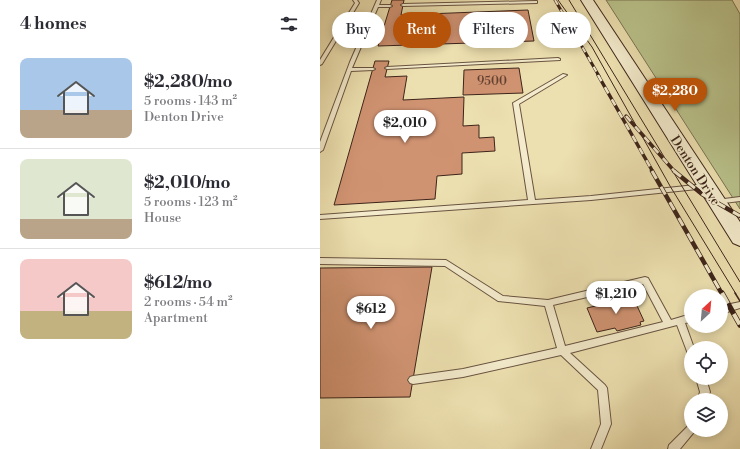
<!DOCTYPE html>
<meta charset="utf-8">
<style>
:root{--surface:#fff;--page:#f7f7f7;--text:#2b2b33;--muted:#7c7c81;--line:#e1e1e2;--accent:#b45309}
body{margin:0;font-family:"Libre Bodoni",serif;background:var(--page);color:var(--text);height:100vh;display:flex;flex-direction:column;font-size:15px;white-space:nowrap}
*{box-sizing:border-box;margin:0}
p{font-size:13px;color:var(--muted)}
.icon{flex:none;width:22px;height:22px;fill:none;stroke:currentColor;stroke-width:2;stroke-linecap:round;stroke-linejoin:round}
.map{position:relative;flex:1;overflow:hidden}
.side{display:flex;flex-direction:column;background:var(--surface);width:320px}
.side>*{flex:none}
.top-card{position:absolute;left:12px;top:12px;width:348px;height:36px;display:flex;gap:8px}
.needle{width:26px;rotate:26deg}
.buttons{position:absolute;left:364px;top:289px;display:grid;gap:8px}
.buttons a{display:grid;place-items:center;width:44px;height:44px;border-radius:50%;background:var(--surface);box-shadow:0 2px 10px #0003;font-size:20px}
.price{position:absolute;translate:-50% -34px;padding:0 9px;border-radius:14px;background:#fff;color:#222;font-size:13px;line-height:26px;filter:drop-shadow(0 1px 2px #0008)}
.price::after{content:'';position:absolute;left:50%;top:24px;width:12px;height:9px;margin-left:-6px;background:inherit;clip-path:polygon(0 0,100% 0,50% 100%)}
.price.current{background:var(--accent);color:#fff}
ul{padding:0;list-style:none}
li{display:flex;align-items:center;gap:12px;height:100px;padding:0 20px}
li+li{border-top:1px solid var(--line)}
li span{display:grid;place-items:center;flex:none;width:112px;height:80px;border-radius:8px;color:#555}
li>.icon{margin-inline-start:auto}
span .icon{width:48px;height:48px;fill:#fffc;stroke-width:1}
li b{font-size:17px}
h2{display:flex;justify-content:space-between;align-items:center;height:48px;padding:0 20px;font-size:17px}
.pill{padding:0 14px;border-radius:18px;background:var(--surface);box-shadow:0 2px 10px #0003;font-size:14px;line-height:36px}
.pill.current{background:var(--accent);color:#fff}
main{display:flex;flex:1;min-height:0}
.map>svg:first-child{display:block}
.green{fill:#b9c28b;stroke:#7b7352}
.building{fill:#d09372;stroke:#3d241a}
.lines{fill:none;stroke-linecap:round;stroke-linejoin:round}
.service-casing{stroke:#695340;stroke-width:2}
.secondary-casing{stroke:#3d241a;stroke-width:2}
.service{fill:#f3ebcc;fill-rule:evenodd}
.secondary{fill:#f3ebcc;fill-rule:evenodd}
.tram-far1{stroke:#3d241a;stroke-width:1}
.tram{stroke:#3d241a;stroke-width:1.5}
.rail-far3-casing{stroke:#3d241a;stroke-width:3}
.rail-far2-casing{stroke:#3d241a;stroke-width:3.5}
.rail-far1-casing{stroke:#3d241a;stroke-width:4.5}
.rail-casing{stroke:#3d241a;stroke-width:5.5}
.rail-far3{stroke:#f3ebcc;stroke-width:2;stroke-dasharray:5.5;stroke-linecap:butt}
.rail-far2{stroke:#f3ebcc;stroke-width:2.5;stroke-dasharray:7;stroke-linecap:butt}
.rail-far1{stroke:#f3ebcc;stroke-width:3;stroke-dasharray:9;stroke-linecap:butt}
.rail{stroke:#f3ebcc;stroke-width:4;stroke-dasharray:12;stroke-linecap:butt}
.labels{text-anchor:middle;stroke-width:3.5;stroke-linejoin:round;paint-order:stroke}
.far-number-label{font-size:12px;fill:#624030}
.far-street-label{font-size:13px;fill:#3d241a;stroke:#f3ebcc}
</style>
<main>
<section class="side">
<h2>4 homes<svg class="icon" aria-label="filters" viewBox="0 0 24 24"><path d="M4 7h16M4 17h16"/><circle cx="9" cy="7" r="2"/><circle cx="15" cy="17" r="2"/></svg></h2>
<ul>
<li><span style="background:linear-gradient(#a9c7e8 65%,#b9a48a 0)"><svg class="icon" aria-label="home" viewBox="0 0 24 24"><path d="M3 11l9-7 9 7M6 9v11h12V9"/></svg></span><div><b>$2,280/mo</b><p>5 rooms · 143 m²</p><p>Denton Drive</p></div></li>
<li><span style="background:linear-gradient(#dfe7d0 75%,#b9a48a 0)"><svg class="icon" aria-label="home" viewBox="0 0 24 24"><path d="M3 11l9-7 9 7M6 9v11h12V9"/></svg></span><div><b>$2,010/mo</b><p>5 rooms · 123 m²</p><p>House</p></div></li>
<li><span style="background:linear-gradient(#f6c9c9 65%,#c2b280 0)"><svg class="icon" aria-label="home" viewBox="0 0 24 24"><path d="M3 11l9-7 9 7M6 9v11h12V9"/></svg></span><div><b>$612/mo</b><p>2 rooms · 54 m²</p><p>Apartment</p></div></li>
</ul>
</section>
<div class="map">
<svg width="420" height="449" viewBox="0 0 420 449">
<rect width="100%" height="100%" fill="#ede0b0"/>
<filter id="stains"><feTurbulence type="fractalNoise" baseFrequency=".005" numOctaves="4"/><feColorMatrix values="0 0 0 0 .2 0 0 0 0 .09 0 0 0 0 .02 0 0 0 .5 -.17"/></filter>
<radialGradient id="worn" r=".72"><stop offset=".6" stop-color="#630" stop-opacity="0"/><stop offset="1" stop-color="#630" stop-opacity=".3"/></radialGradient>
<path class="green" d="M286 0H412L420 14V209Z"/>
<path class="building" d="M72 0H84L81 15 208 10 214 41 58 46Z
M55 61H69L65 77 87 76 83 100 144 97 143 126 159 125V138L174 137 175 151 142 153V174L117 176 115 199 14 205Z
M199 68 203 93 143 95 144 70Z
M112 267 90 397 0 398V268Z
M313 297 324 321 320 322 321 325 297 331 295 328 277 332 267 308Z"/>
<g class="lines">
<defs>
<path id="service" d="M33 0H37L39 3 2 64 0 65V60L35 3Z
M57 0H61L59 5H70L72 6 70 7H58L32 68H53L55 69 53 70 31 71 3 150 0 152V142L30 62Z
M216 1H217V3L83 6 81 5 83 4Z
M238 58 240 59V60L67 69 65 68 67 67Z
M243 74 247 75 199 104 215 200 271 196 385 184 388 186 387 188 271 200 0 219V215L208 200 193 103Z
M420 197V201L396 204 393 202 396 200Z
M0 258 126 260 183 296 228 300 325 277 328 278 351 320 371 314V322L365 323 374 348H371V355L368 354 357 325 250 353 285 385 287 388 291 424 281 449H271L281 424 278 390 241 355 143 377 93 384 90 383 88 380 90 377 93 376 143 369 237 348 225 306 178 301 125 266 0 264ZM323 284 343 322 245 346 233 305Z
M420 302V308L401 314V306Z
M376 378H386L390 392 387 400H377L380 392Z
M371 424V430H376L374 432 360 449H348L349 445 368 426Z"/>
<path id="secondary" d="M261 0H273L420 222V246L413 243Z"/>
</defs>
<use href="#service" class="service-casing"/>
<use href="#secondary" class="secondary-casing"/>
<use href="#service" class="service"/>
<use href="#secondary" class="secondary"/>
<path class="tram-far1" d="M238 0 272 47 350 186 416 294
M249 0 420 282"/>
<path class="tram" d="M415 293 420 301"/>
<defs>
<path id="rail-far3" d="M235 0 279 76"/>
<path id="rail-far2" d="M278 75 333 172
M306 116 355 172"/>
<path id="rail-far1" d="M332 171 402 294
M354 171 382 194 420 216"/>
<path id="rail" d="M402 293 420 325"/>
</defs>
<use href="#rail-far3" class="rail-far3-casing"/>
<use href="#rail-far2" class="rail-far2-casing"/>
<use href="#rail-far1" class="rail-far1-casing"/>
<use href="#rail" class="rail-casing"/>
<use href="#rail-far3" class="rail-far3"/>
<use href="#rail-far2" class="rail-far2"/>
<use href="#rail-far1" class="rail-far1"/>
<use href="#rail" class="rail"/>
</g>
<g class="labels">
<g class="far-number-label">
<text x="172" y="85">9500</text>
</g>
<g class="far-street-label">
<text transform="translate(376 170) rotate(57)" y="5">Denton Drive</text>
</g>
</g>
<rect width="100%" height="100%" filter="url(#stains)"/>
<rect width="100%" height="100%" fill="url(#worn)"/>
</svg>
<div class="buttons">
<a><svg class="needle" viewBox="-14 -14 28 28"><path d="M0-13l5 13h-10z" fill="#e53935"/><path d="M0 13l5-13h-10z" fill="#7c7c81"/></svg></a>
<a><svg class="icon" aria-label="locate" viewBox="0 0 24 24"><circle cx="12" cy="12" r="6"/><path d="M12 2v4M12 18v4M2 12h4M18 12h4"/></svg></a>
<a><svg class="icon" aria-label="layers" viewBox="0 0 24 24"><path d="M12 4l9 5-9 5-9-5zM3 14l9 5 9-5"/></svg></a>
</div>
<b class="price current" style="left:355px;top:112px">$2,280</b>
<b class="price" style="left:85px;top:144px">$2,010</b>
<b class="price" style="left:296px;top:315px">$1,210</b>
<b class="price" style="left:51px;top:330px">$612</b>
<div class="top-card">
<a class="pill">Buy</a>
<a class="pill current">Rent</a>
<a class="pill">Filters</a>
<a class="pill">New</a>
</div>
</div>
</main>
